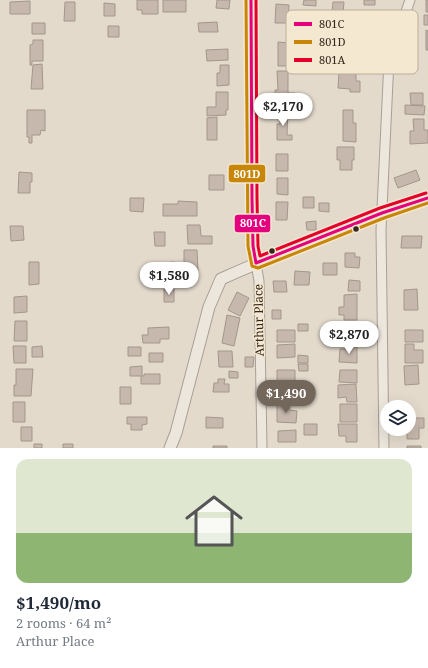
<!DOCTYPE html>
<meta charset="utf-8">
<style>
:root{--surface:#fff;--page:#f2f2f3;--text:#1f2937;--muted:#747a83;--accent:#73665a}
body{margin:0;font-family:"Noto Serif",serif;background:var(--page);color:var(--text);height:100vh;display:flex;flex-direction:column;font-size:15px;white-space:nowrap}
*{box-sizing:border-box;margin:0}
p{font-size:13px;color:var(--muted)}
.icon{flex:none;width:22px;height:22px;fill:none;stroke:currentColor;stroke-width:2;stroke-linecap:round;stroke-linejoin:round}
.map{position:relative;height:448px;overflow:hidden}
.sheet{display:flex;flex-direction:column;background:var(--surface);flex:1}
.sheet>*{flex:none}
.controls{position:absolute;left:380px;top:400px;display:grid;gap:8px}
.controls a{display:grid;place-items:center;width:36px;height:36px;border-radius:50%;background:var(--surface);box-shadow:0 4px 16px #0002;font-size:20px}
.price{position:absolute;translate:-50% -34px;padding:0 9px;border-radius:14px;background:#fff;color:#222;font-size:13px;line-height:26px;filter:drop-shadow(0 1px 2px #0008)}
.price::after{content:'';position:absolute;left:50%;top:24px;width:12px;height:9px;margin-left:-6px;background:inherit;clip-path:polygon(0 0,100% 0,50% 100%)}
.price.selected{background:var(--accent);color:#fff}
ul{padding:0;list-style:none}
li{display:grid;align-content:center;gap:8px;height:212px;padding:0 16px}
li span{display:grid;place-items:center;height:124px;border-radius:12px;color:#555}
li>.icon{margin-inline-start:auto}
span .icon{width:72px;height:72px;fill:#fffc;stroke-width:1}
li b{font-size:17px}
.map>svg:first-child{display:block}
.building{fill:#c7b8ad;stroke:#a3968b}
.lines{fill:none;stroke-linecap:round;stroke-linejoin:round}
.minor-casing{stroke:#a89f95;stroke-width:11}
.tertiary-casing{stroke:#a89f95;stroke-width:13}
.minor{stroke:#ece6dd;stroke-width:9}
.tertiary{stroke:#ece6dd;stroke-width:11}
.bus-1-casing{stroke:#f5e8d1;stroke-width:6}
.bus-2-casing{stroke:#f5e8d1;stroke-width:6}
.bus-3-casing{stroke:#f5e8d1;stroke-width:6}
.bus-1{stroke:#e5007d;stroke-width:3}
.bus-2{stroke:#c78607;stroke-width:3}
.bus-3{stroke:#e4002b;stroke-width:3}
.bus-dot{fill:#36271d;stroke:#f5e8d1;stroke-width:1.5}
.labels{text-anchor:middle;stroke-width:3;stroke-linejoin:round;paint-order:stroke}
.street-label{font-size:12px;fill:#36271d;stroke:#f5e8d1}
.key{fill:#f5e8d1;stroke:#bcae9b;stroke-width:1}
.key-label{font-size:11px;fill:#36271d}
.line-badge{stroke:#f5e8d1;stroke-width:1.5}
.badge-label{font-size:11px;text-anchor:middle;font-weight:bold;fill:#fff}
</style>
<div class="map">
<svg width="428" height="448" viewBox="0 0 428 448">
<rect width="100%" height="100%" fill="#e3dacc"/>
<path class="building" d="M137 0H158V14H142V10H137Z
M163 0H186V12H163Z
M217 0H230L229 9 216 8Z
M304 0H316V6L303 5Z
M364 0H375V5H364Z
M426 0H428V12H426Z
M30 1V14H10V2Z
M65 2H75V21H64Z
M333 2H344L343 13 332 12Z
M104 3 115 4V16H104Z
M276 4 289 5 288 23H275Z
M424 15H428V25H424Z
M217 22 218 32H199L198 23Z
M32 23H45V34H32Z
M108 26H119V37H108Z
M426 30 428 31V50H426Z
M33 40H43V61H32V65H30V45L33 44Z
M278 42 289 43 288 66H278Z
M228 49V60L207 61 206 50Z
M42 64 43 89H31L33 65Z
M220 65H229V85L217 86V73H220Z
M277 71H288V93H295V103H275V90H278Z
M339 73H356V81H360V92H350V89L338 88Z
M216 92H228V110H226V115L207 116V107H216Z
M410 93H423V105H411Z
M405 105 425 106 424 115 405 114Z
M280 109 288 110 287 135H292V140H277V124H280Z
M27 110H45V131L41 130 40 135H32V143H29V137H27Z
M343 110H353V123H356V142L343 141Z
M217 117V140H207V118Z
M413 119H424V130H428V143L410 144V131H414Z
M337 147H354V160H352V170H340V160H337Z
M276 154H288V171H276Z
M416 170 420 180 398 188 394 178Z
M19 172 32 173V182H30V193H18Z
M209 175H224V190H209Z
M277 178H288V195L277 194Z
M303 197H314V208H303Z
M130 198H144L143 212 130 211Z
M178 201 197 202V216H163V204H178Z
M276 202H288L287 220H276Z
M319 203H329V212L319 211Z
M316 221V230H307L306 222Z
M187 225H200L201 236H212V244H188Z
M10 226H23L24 240 11 241Z
M154 232H165V246H155Z
M402 236H422L421 248H401Z
M184 250H197L198 271H184Z
M345 253H355V257H360L359 268 345 267Z
M29 262H39V284L29 285Z
M171 262 183 263 182 274 171 273Z
M323 263H337V275H323Z
M295 271 310 272 309 285H294Z
M147 276 157 277V283L147 282Z
M349 280 360 281V291H348Z
M273 281H286L287 292H274Z
M164 289H174V302H164Z
M417 289 418 310H404V290Z
M237 292 249 298 240 316 228 310Z
M357 294V320H344V315H339V307H344V295Z
M27 296V312L14 313V297Z
M272 310H281V319H272Z
M227 315 240 318 234 346 222 343Z
M15 321H27V341H14Z
M298 324H308V331H298Z
M347 325H357V343L339 342V330H347Z
M169 327V339H160V343H143L142 335H148V328Z
M277 330H295V342H277Z
M405 330H423V342H405Z
M295 344V357L277 358V345Z
M405 344H414V350H423V363H405Z
M347 345 357 346V363L339 362 340 349H347Z
M13 346H26V363H14Z
M42 346 43 357H32V347Z
M128 347H141V356H128Z
M218 351H232L233 367H219Z
M149 353H163V362H149Z
M298 355 308 356V363H298Z
M245 357H254L253 367H245Z
M298 364H308V371H299Z
M418 365 419 384 405 385 404 366Z
M142 366V376H144V374H160V384H141V376H130V367Z
M16 369H33L31 396H14V385H16Z
M277 370H295V383H277Z
M340 370H357V383L339 382Z
M229 371 238 372V378H229Z
M218 379H225L224 384H229V392H213L214 383H218Z
M356 384 357 402H347L346 397 338 398V385Z
M120 387H131V404H120Z
M291 390 292 396 285 397V391Z
M13 402H25V422H13Z
M277 403 289 404V410L297 411 296 423 277 422Z
M340 404H357V422H340Z
M127 417H147V424L142 425V430H131V424H127Z
M206 417 223 418V428H206Z
M409 418H424V428H419V439H407V429H409Z
M304 424H317V435H304Z
M338 424H357V442H346V436H339Z
M21 427H32V441H21Z
M296 430V442H278V431Z
M34 444H42V448H34Z
M63 444H73V448H63Z
M213 446H227V448H213Z
M407 446H421V448H407Z"/>
<g class="lines">
<defs>
<path id="minor" d="M251 0 252 198 253 246 259 281 262 448
M384 448 381 230 389 60 410 0"/>
<path id="tertiary" d="M170 448 176 433 209 307 221 279C289 249 358 221 428 198"/>
</defs>
<use href="#minor" class="minor-casing"/>
<use href="#tertiary" class="tertiary-casing"/>
<use href="#minor" class="minor"/>
<use href="#tertiary" class="tertiary"/>
<defs>
<path id="bus-1" d="M251 0 252 198 253 246 256 263 382 213 428 198"/>
<path id="bus-2" d="M246 0 248 246 252 266 258 268 384 218 428 203"/>
<path id="bus-3" d="M256 0 257 198 258 246 260 256 380 208 426 193"/>
</defs>
<use href="#bus-1" class="bus-1-casing"/>
<use href="#bus-2" class="bus-2-casing"/>
<use href="#bus-3" class="bus-3-casing"/>
<use href="#bus-1" class="bus-1"/>
<use href="#bus-2" class="bus-2"/>
<use href="#bus-3" class="bus-3"/>
</g>
<g class="bus-dot">
<circle cx="356" cy="229" r="3.5"/>
<circle cx="272" cy="251" r="3.5"/>
</g>
<g class="labels">
<g class="street-label">
<text transform="translate(259 320) rotate(-91)" y="4">Arthur Place</text>
</g>
</g>
<rect x="286" y="10" width="132" height="64" rx="6" class="key"/>
<rect x="294" y="22" width="18" height="4" fill="#e5007d"/>
<rect x="294" y="40" width="18" height="4" fill="#c78607"/>
<rect x="294" y="58" width="18" height="4" fill="#e4002b"/>
<g class="key-label">
<text x="319" y="28">801C</text>
<text x="319" y="46">801D</text>
<text x="319" y="64">801A</text>
</g>
<g class="line-badge">
<rect x="228" y="164" width="38" height="19" rx="4" fill="#c78607"/>
<rect x="234" y="214" width="37" height="19" rx="4" fill="#e5007d"/>
</g>
<g class="badge-label">
<text x="247" y="178">801D</text>
<text x="253" y="227">801C</text>
</g>
</svg>
<div class="controls">
<a><svg class="icon" aria-label="layers" viewBox="0 0 24 24"><path d="M12 4l9 5-9 5-9-5zM3 14l9 5 9-5"/></svg></a>
</div>
<b class="price" style="left:283px;top:127px">$2,170</b>
<b class="price" style="left:169px;top:296px">$1,580</b>
<b class="price" style="left:349px;top:355px">$2,870</b>
<b class="price selected" style="left:286px;top:414px">$1,490</b>
</div>
<section class="sheet">
<ul>
<li><span style="background:linear-gradient(#dfe7d0 60%,#8fb573 0)"><svg class="icon" aria-label="home" viewBox="0 0 24 24"><path d="M3 11l9-7 9 7M6 9v11h12V9"/></svg></span><div><b>$1,490/mo</b><p>2 rooms · 64 m²</p><p>Arthur Place</p></div></li>
</ul>
</section>
